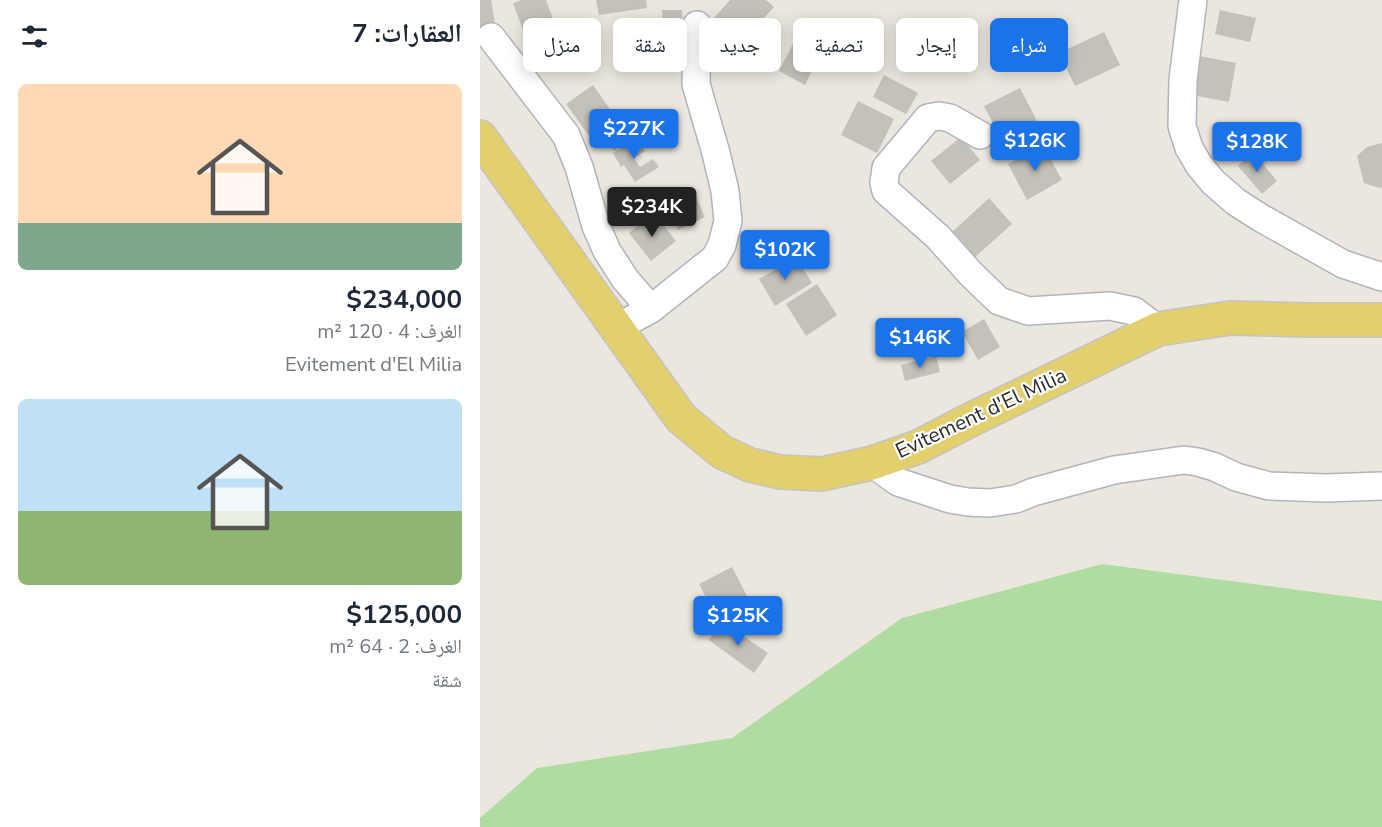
<!DOCTYPE html>
<html lang="ar">
<meta charset="utf-8">
<style>
:root{--surface:#fff;--page:#f6f6f7;--text:#1f2937;--muted:#747a83;--accent:#1a73e8}
body{margin:0;font-family:"Nunito Sans","Noto Naskh Arabic",sans-serif;background:var(--page);color:var(--text);direction:rtl;height:100vh;display:flex;flex-direction:column;font-size:22px;white-space:nowrap}
*{box-sizing:border-box;margin:0}
p{font-size:20px;color:var(--muted)}
.icon{flex:none;width:33px;height:33px;fill:none;stroke:currentColor;stroke-width:2;stroke-linecap:round;stroke-linejoin:round}
.map{position:relative;flex:1;overflow:hidden;direction:ltr}
.sheet{display:flex;flex-direction:column;background:var(--surface);width:480px}
.sheet>*{flex:none}
.banner{position:absolute;left:18px;top:18px;width:570px;height:54px;direction:rtl;display:flex;gap:12px}
.price{position:absolute;translate:-50% -51px;padding:0 14px;border-radius:6px;background:var(--accent);color:#fff;font-size:20px;line-height:39px;filter:drop-shadow(0 2px 3px #0008)}
.price::after{content:'';position:absolute;left:50%;top:36px;width:18px;height:14px;margin-left:-9px;background:inherit;clip-path:polygon(0 0,100% 0,50% 100%)}
.price.current{background:#222;color:#fff}
ul{padding:0;list-style:none}
li{display:grid;align-content:center;gap:12px;height:318px;padding:0 18px}
li span{display:grid;place-items:center;height:186px;border-radius:9px;color:#555}
li>.icon{margin-inline-start:auto}
span .icon{width:108px;height:108px;fill:#fffc;stroke-width:1}
li b{font-size:26px}
h2{display:flex;justify-content:space-between;align-items:center;height:72px;padding:0 18px;font-size:26px}
.chip{padding:0 21px;border-radius:9px;background:var(--surface);box-shadow:0 3px 15px #0003;font-size:21px;line-height:54px}
.chip.current{background:var(--accent);color:#fff}
main{display:flex;flex:1;min-height:0}
.map>svg:first-child{display:block}
.green{fill:#b1dca1}
.building{fill:#c4c1ba}
.lines{fill:none;stroke-linecap:round;stroke-linejoin:round}
.minor-casing{stroke:#b2b4bd;stroke-width:30}
.major-casing{stroke:#c4c4c4;stroke-width:36}
.minor{stroke:#fff;stroke-width:27}
.major{stroke:#e2cf6d;stroke-width:33}
.labels{text-anchor:middle;stroke-width:4.5;stroke-linejoin:round;paint-order:stroke}
.street-label{font-size:21px;fill:#2b2b2b;stroke:#fff}
</style>
<main>
<div class="map">
<svg width="902" height="827" viewBox="0 0 902 827">
<rect width="100%" height="100%" fill="#ebe7df"/>
<path class="green" d="M622 564 902 601V827H0V818L57 768 252 738 422 618Z"/>
<path class="building" d="M0 0H11L15 23 0 26Z
M42 0H66L77 30 47 41 33 3Z
M116 0H166L167 8 119 15Z
M250 0H286L294 7 261 43 234 18Z
M182 10H202L203 32H183Z
M740 10 776 18 770 42 735 34Z
M624 32 640 65 595 86 579 53Z
M313 44 339 57 325 85 299 71Z
M719 56 756 63 749 102 712 95Z
M404 75 438 93 426 114 393 97Z
M113 85 139 122 112 140 86 104Z
M540 88 557 121 521 139 504 106Z
M378 101 414 119 397 153 361 135Z
M149 129 154 137 134 151 128 143Z
M481 137 500 160 470 184 451 161Z
M157 138 165 151 154 158 160 167 173 159 179 167 155 182 144 165 141 167 133 153Z
M902 143V187L899 188 884 183 877 156 887 147Z
M563 145 582 180 547 200 528 164Z
M773 152 797 181 782 194 758 166Z
M212 189 225 217 198 230 184 202Z
M509 198 532 224 494 258 471 233Z
M166 219 172 226 179 220 196 241 171 261 149 233Z
M316 257 332 283 295 306 279 279Z
M337 284 357 315 326 336 306 304Z
M504 319 520 347 498 360 482 332Z
M456 356 460 372 425 381 421 365Z
M252 567 268 598 235 615 219 584Z
M242 621 288 653 274 673 229 640Z"/>
<g class="lines">
<defs>
<path id="minor" d="M713 0 703 80 702 126 709 148 719 165 733 182 756 202 781 218 863 264 902 277
M11 37 86 135 99 167 116 226 127 251 145 279 171 309
M500 135 470 118 459 116 448 118 406 168 404 183 406 191 458 237 491 274 519 301 548 311 630 306 654 311 678 329
M136 328 171 309 235 258 242 245 248 221 245 191 236 153 216 84 217 25
M392 463 418 482 470 499 488 502 510 503 536 499 553 492 634 470 704 460 718 462 735 467 756 477 789 486 846 488 902 486"/>
<path id="major" d="M0 137 201 418 242 452 270 465 300 472 342 474 392 463 438 447 492 419 678 329 750 318 828 320H902"/>
</defs>
<use href="#minor" class="minor-casing"/>
<use href="#major" class="major-casing"/>
<use href="#minor" class="minor"/>
<use href="#major" class="major"/>
</g>
<g class="labels">
<g class="street-label">
<text transform="translate(501 413) rotate(-25)" y="7">Evitement d'El Milia</text>
</g>
</g>
</svg>
<b class="price" style="left:154px;top:160px">$227K</b>
<b class="price" style="left:555px;top:172px">$126K</b>
<b class="price" style="left:777px;top:173px">$128K</b>
<b class="price current" style="left:172px;top:238px">$234K</b>
<b class="price" style="left:305px;top:281px">$102K</b>
<b class="price" style="left:440px;top:369px">$146K</b>
<b class="price" style="left:258px;top:647px">$125K</b>
<div class="banner">
<a class="chip current">شراء</a>
<a class="chip">إيجار</a>
<a class="chip">تصفية</a>
<a class="chip">جديد</a>
<a class="chip">شقة</a>
<a class="chip">منزل</a>
</div>
</div>
<section class="sheet">
<h2>العقارات: 7<svg class="icon" aria-label="filters" viewBox="0 0 24 24"><path d="M4 7h16M4 17h16"/><circle cx="9" cy="7" r="2"/><circle cx="15" cy="17" r="2"/></svg></h2>
<ul>
<li><span style="background:linear-gradient(#ffd9b3 75%,#7fa58c 0)"><svg class="icon" aria-label="home" viewBox="0 0 24 24"><path d="M3 11l9-7 9 7M6 9v11h12V9"/></svg></span><div><b>$234,000</b><p>الغرف: 4 · 120 m²</p><p>Evitement d'El Milia</p></div></li>
<li><span style="background:linear-gradient(#bfe0f5 60%,#8fb573 0)"><svg class="icon" aria-label="home" viewBox="0 0 24 24"><path d="M3 11l9-7 9 7M6 9v11h12V9"/></svg></span><div><b>$125,000</b><p>الغرف: 2 · 64 m²</p><p>شقة</p></div></li>
</ul>
</section>
</main>
